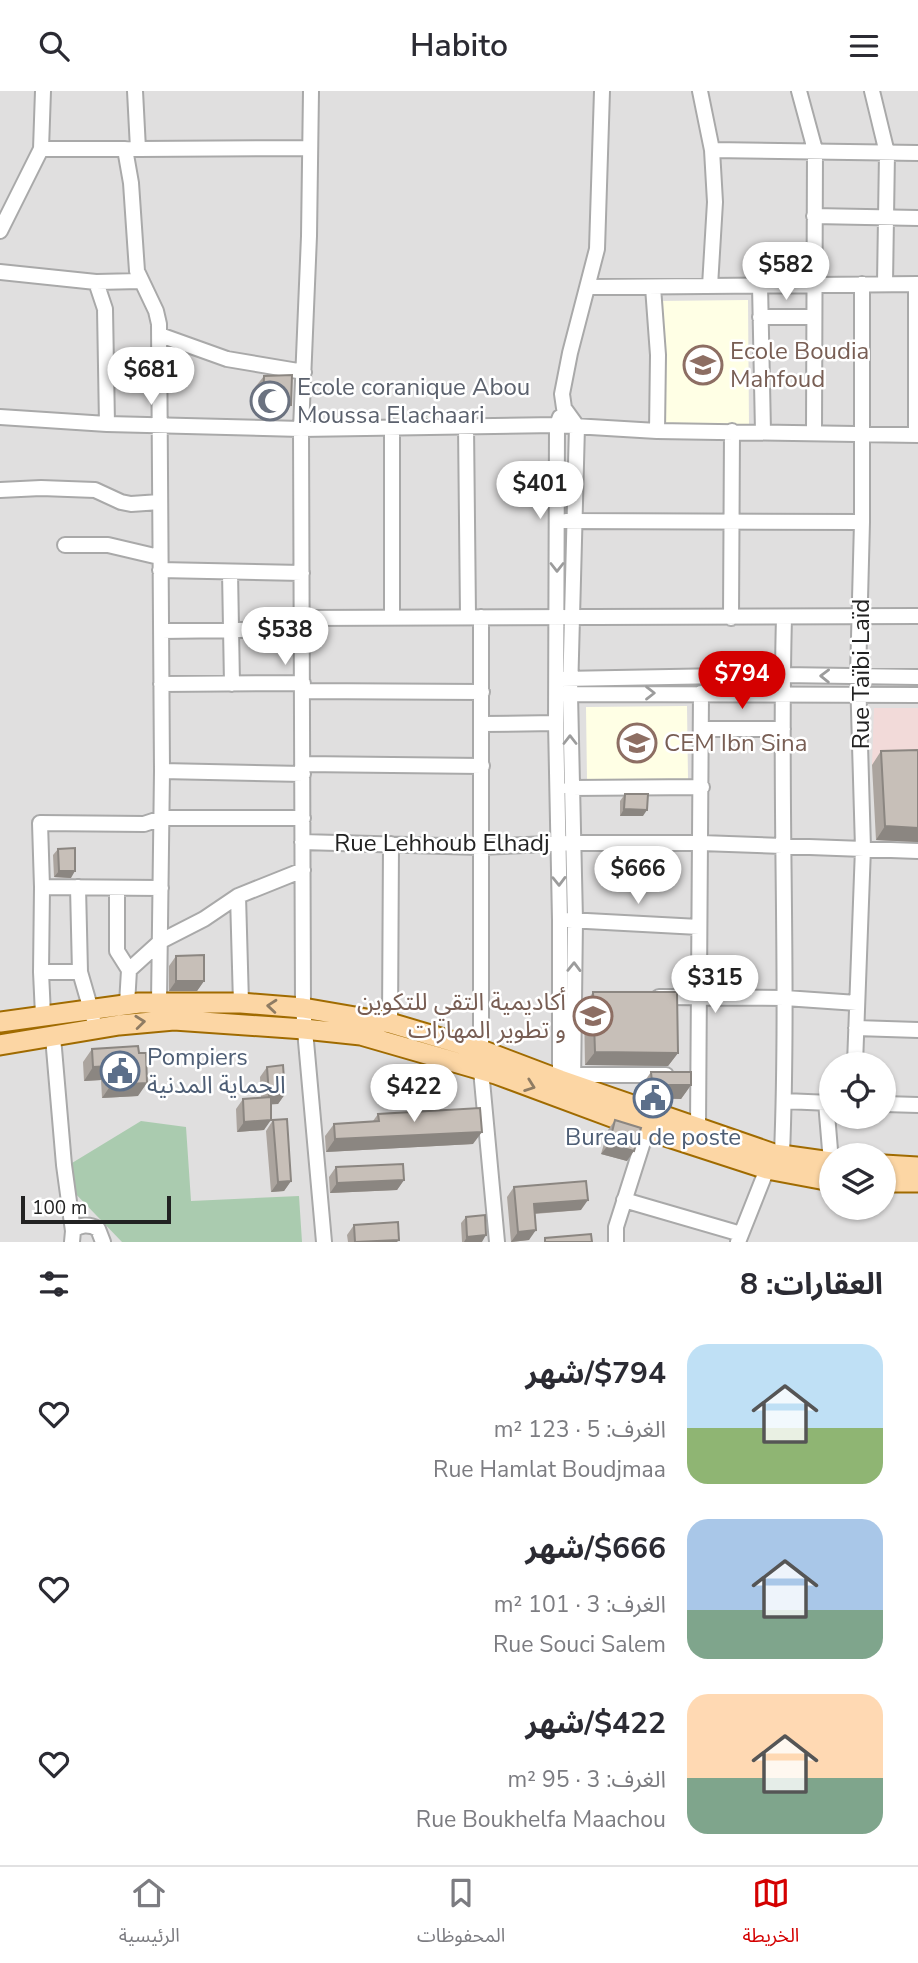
<!DOCTYPE html>
<html lang="ar">
<meta charset="utf-8">
<style>
:root{--surface:#fff;--page:#f2f2f3;--text:#2b2b33;--muted:#7c7c81;--line:#e1e1e2;--accent:#d40000}
body{margin:0;font-family:"Nunito Sans","Noto Sans Arabic",sans-serif;background:var(--page);color:var(--text);direction:rtl;height:100vh;display:flex;flex-direction:column;font-size:26px;white-space:nowrap}
*{box-sizing:border-box;margin:0}
p{font-size:23px;color:var(--muted)}
.icon{flex:none;width:38px;height:38px;fill:none;stroke:currentColor;stroke-width:2;stroke-linecap:round;stroke-linejoin:round}
.map{position:relative;height:1151px;overflow:hidden;direction:ltr}
.panel{display:flex;flex-direction:column;background:var(--surface);flex:1}
.panel>*{flex:none}
.buttons{position:absolute;left:819px;top:961px;display:grid;gap:14px}
.buttons a{display:grid;place-items:center;width:77px;height:77px;border-radius:50%;background:var(--surface);box-shadow:0 2px 5px #0004;font-size:35px}
.scale{position:absolute;left:21px;bottom:18px;width:150px;box-sizing:border-box;padding-left:7px;border:4px solid #222;border-top:0;font-size:19px;line-height:24px;white-space:nowrap;color:#222;-webkit-text-stroke:5px #fff;paint-order:stroke}
.price{position:absolute;translate:-50% -60px;padding:0 16px;border-radius:24px;background:#fff;color:#222;font-size:23px;line-height:46px;filter:drop-shadow(0 2px 4px #0008)}
.price::after{content:'';position:absolute;left:50%;top:42px;width:21px;height:16px;margin-left:-10px;background:inherit;clip-path:polygon(0 0,100% 0,50% 100%)}
.price.current{background:var(--accent);color:#fff}
ul{padding:0;list-style:none}
li{display:flex;align-items:center;gap:21px;height:175px;padding:0 35px}
li span{display:grid;place-items:center;flex:none;width:196px;height:140px;border-radius:21px;color:#555}
li>.icon{margin-inline-start:auto}
span .icon{width:84px;height:84px;fill:#fffc;stroke-width:1}
li b{font-size:30px}
h2{display:flex;justify-content:space-between;align-items:center;height:84px;padding:0 35px;font-size:30px}
header{display:flex;justify-content:space-between;align-items:center;height:91px;padding:0 35px;background:var(--surface);font-size:32px;font-weight:600}
.tabs{display:flex;justify-content:space-around;align-items:center;height:98px;border-top:2px solid var(--line);background:var(--surface);font-size:19px;color:var(--muted)}
.tabs a{display:grid;justify-items:center;gap:4px}
.tabs .current{color:var(--accent)}
.map>svg:first-child{display:block}
.residential{fill:#e0dfdf;fill-rule:evenodd}
.commercial{fill:#f2dad9}
.education{fill:#ffffe5}
.cemetery{fill:#aacbaf}
.lines{fill:none;stroke-linecap:round;stroke-linejoin:round}
.minor-casing{stroke:#a9a9a9;stroke-width:18}
.major-casing{stroke:#a06b00;stroke-width:23}
.minor{stroke:#fff;stroke-width:14}
.major{stroke:#fcd6a4;stroke-width:19}
.wall{fill:#aba49e}
.shaded-wall{fill:#8b8681}
.building{fill:#c7bfb8;stroke:#8b8681;stroke-width:2}
.oneway{stroke:#9c9c9c}
.oneway2{stroke:#8f7c63}
.labels{text-anchor:middle;stroke-width:5;stroke-linejoin:round;paint-order:stroke}
.education-label{font-size:24px;fill:#785e54;stroke:#fff;text-anchor:start}
.worship-label{font-size:24px;fill:#5b616d;stroke:#fff;text-anchor:start}
.street-label{font-size:24px;fill:#222;stroke:#fff}
.service-label{font-size:24px;fill:#4e5e75;stroke:#fff;text-anchor:start}
</style>
<header><svg class="icon" aria-label="menu" viewBox="0 0 24 24"><path d="M4 6h16M4 12h16M4 18h16"/></svg>Habito<svg class="icon" aria-label="search" viewBox="0 0 24 24"><circle cx="10" cy="10" r="6"/><path d="M15 15l6 6"/></svg></header>
<div class="map">
<svg width="918" height="1151" viewBox="0 0 918 1151">
<rect width="100%" height="100%" fill="#f2efe9"/>
<path class="residential" d="M0 0H918V1151H0ZM831 973H884V1026H831ZM831 1064H884V1116H831Z"/>
<path class="commercial" d="M874 617H918V672L872 674Z"/>
<path class="education" d="M748 209 749 337 657 338 656 210Z
M687 615 688 688 587 689 586 616Z"/>
<path class="cemetery" d="M141 1030 186 1036 191 1110 299 1105 302 1151H122L70 1097 72 1072Z"/>
<g class="lines">
<defs>
<path id="minor" d="M311 0 309 145 301 338 303 917 324 1151
M700 0 712 59 918 62
M799 0 815 59 814 342
M872 0 887 62 885 192
M41 58H125L131 92 137 180 156 220 159 233 162 680 159 911
M131 58H138L135 0
M138 58 310 57
M814 125 918 127
M0 140 41 58 43 0
M0 181 96 191
M760 194 763 341
M710 195 715 111 712 59
M588 196 918 193
M653 196 658 264 657 340
M760 226H813
M160 244 227 268 304 281
M0 326 107 333 301 338 557 334 657 340 918 344
M107 333 105 218 96 191 140 190
M466 334 468 525
M392 335V526
M916 344V193
M0 399 41 397 95 399 121 411 131 413 160 411
M566 430 862 431
M65 454H108L159 466
M160 479 302 482
M230 481 232 593
M481 526V979L497 1151
M303 527 918 525
M731 527 732 340
M161 540 302 538
M562 588 783 584 918 586
M161 593 303 592
M302 600 482 601
M562 603 918 604
M483 633 556 632
M702 638H783
M303 673 482 675
M162 680 303 683
M570 697 702 696
M302 751 480 756 572 752H701L918 760
M42 796 41 881 43 924
M117 797V860L129 879
M161 797 42 796 40 732 144 733 162 727H303
M238 805 241 912
M568 829 699 836
M41 881H80L78 796
M80 881 93 926
M659 906 785 907 857 912
M127 913 129 879 161 850 204 828 238 805 303 779
M390 932 391 753
M856 937 918 939
M53 946 64 1074 73 1140
M855 973 863 757 858 585 862 431V193
M573 984H666
M560 989V829L556 632 557 334 560 326
M573 994 575 829 570 603 577 335 564 317 562 303 570 262 597 158 602 0
M784 1010 831 1012
M826 1011 831 1071
M884 1013 918 1014
M698 1037 701 602
M624 1109 741 1143
M72 1151 73 1140C79 1133 90 1133 98 1138L103 1151
M616 1151V1136L650 1029
M738 1151 767 1078 782 1063C789 884 779 705 784 527"/>
<path id="major" d="M0 931 139 912H241L303 917 390 932 481 959 560 989 774 1063 831 1071
M0 954 119 934 174 929 304 938 361 944 496 983 647 1039 767 1078 831 1090
M884 1074 918 1076
M884 1091H918"/>
</defs>
<use href="#minor" class="minor-casing"/>
<use href="#major" class="major-casing"/>
<use href="#minor" class="minor"/>
<use href="#major" class="major"/>
</g>
<path class="wall" d="M264 285 291 314 284 324 256 325V295Z
M918 659V751L876 749 872 674 881 660Z
M625 703 643 725H620V710Z
M58 758 71 787 54 786 53 764Z
M176 865 204 890 197 900H169V875Z
M593 901 678 962 668 975 585 974 584 915Z
M138 955V1005L102 1007 101 989 84 990 83 971 92 958Z
M267 976 285 1003 278 1013H271L264 1039 237 1041 236 1018 243 1008 261 1007 260 986Z
M651 981 691 994 681 1008 651 1007 643 1005 642 994Z
M378 1023 473 1053 326 1061 325 1045 334 1033 373 1030Z
M273 1029 291 1090 284 1100 271 1101 266 1040Z
M615 1029 627 1070 601 1063 608 1039Z
M336 1076 404 1089 397 1099 330 1102 329 1086Z
M514 1096 581 1119 535 1123 529 1149 511 1151 507 1106Z
M466 1126 482 1151H462L461 1132Z
M354 1134 397 1151H348L347 1144Z"/>
<path class="shaded-wall" d="M291 314 284 324 256 325 263 315Z
M624 718 647 719 643 725H620Z
M885 735 918 737V751L876 749Z
M59 780H75L71 787 54 786Z
M176 890H204L197 900H169Z
M595 961 678 962 668 975 585 974Z
M110 975 101 989 84 990 93 976Z
M652 991 691 994 681 1008 651 1007 643 1005Z
M147 992 138 1005 102 1007 111 994Z
M285 1003 278 1013 262 1014 269 1004Z
M271 1029 264 1039 237 1041 244 1031Z
M482 1041 473 1053 326 1061 335 1048Z
M609 1053 634 1060 627 1070 601 1063Z
M404 1089 397 1099 330 1102 337 1092Z
M291 1090 284 1100 271 1101 278 1091Z
M588 1109 581 1119 527 1123 534 1113Z
M536 1139 529 1149 511 1151 518 1141Z
M486 1144 482 1151H464L467 1146Z
M399 1149 397 1151H356Z"/>
<path class="building" d="M292 284 291 314 263 315 264 285Z
M918 659V737L885 735 881 660Z
M625 703H648L647 719 624 718Z
M75 757V780H59L58 758Z
M204 864V890H176V865Z
M593 901H677L678 962 595 961Z
M138 955 139 962H146L147 992 111 994 110 975 93 976 92 958Z
M283 974 285 1003 269 1004 267 976Z
M651 981H691V994H660L652 991Z
M271 1006V1029L244 1031 243 1008Z
M480 1017 482 1041 335 1048 334 1033 379 1030 378 1023Z
M287 1028 291 1090 278 1091 273 1029Z
M615 1029 641 1037 634 1060 609 1053Z
M403 1073 404 1089 337 1092 336 1076Z
M586 1090 588 1109 534 1113 536 1139 518 1141 514 1096Z
M485 1124 486 1144 467 1146 466 1126Z
M398 1131 399 1149 355 1151 354 1134Z
M591 1143 592 1151H545V1147Z"/>
<defs><path id="oneway-chevron" d="M-2-3.5L2.5 0L-2 3.5" fill="none" stroke-width="1.6" stroke-linecap="round" stroke-linejoin="round" transform="scale(1.75)"/></defs>
<g class="oneway">
<use href="#oneway-chevron" transform="translate(557 476) rotate(90)"/>
<use href="#oneway-chevron" transform="translate(825 585) rotate(-179)"/>
<use href="#oneway-chevron" transform="translate(650 602)"/>
<use href="#oneway-chevron" transform="translate(570 649) rotate(-90)"/>
<use href="#oneway-chevron" transform="translate(559 790) rotate(89)"/>
<use href="#oneway-chevron" transform="translate(574 876) rotate(-89)"/>
</g>
<g class="oneway2">
<use href="#oneway-chevron" transform="translate(272 915) rotate(-175)"/>
<use href="#oneway-chevron" transform="translate(140 931) rotate(-6)"/>
<use href="#oneway-chevron" transform="translate(530 995) rotate(20)"/>
</g>
<defs>
<symbol id="school-ring" viewBox="-11 -11 22 22"><circle r="9.5" fill="#fff" stroke="#8d6e63" stroke-width="1.5"/><path d="M0-5L7-2L0 1L-7-2ZM-4 1L0 2.5L4 1V4Q0 6-4 4Z" fill="#8d6e63"/></symbol>
<symbol id="mosque-ring" viewBox="-11 -11 22 22"><circle r="9.5" fill="#fff" stroke="#6b7280" stroke-width="1.5"/><path d="M3.5-4.9A6 6 0 1 0 3.5 4.9A5 5 0 1 1 3.5-4.9Z" fill="#6b7280"/></symbol>
<symbol id="civic-ring" viewBox="-11 -11 22 22"><circle r="9.5" fill="#fff" stroke="#5c6f8a" stroke-width="1.5"/><path d="M-.6-6.5H3V-4.5H.6V-3L4-1V1h2V6H-6V1h2V-1L-.6-3ZM-1.2 2.5V6h2.4V2.5Z" fill="#5c6f8a"/></symbol>
</defs>
<g fill-rule="evenodd">
<use href="#school-ring" x="681" y="252" width="44" height="44"/>
<use href="#mosque-ring" x="248" y="288" width="44" height="44"/>
<use href="#school-ring" x="615" y="630" width="44" height="44"/>
<use href="#school-ring" x="571" y="903" width="44" height="44"/>
<use href="#civic-ring" x="98" y="958" width="44" height="44"/>
<use href="#civic-ring" x="631" y="985" width="44" height="44"/>
</g>
<g class="labels">
<g class="education-label">
<text x="730" y="268">Ecole Boudia<tspan x="730" dy="28">Mahfoud</tspan></text>
<text x="664" y="660">CEM Ibn Sina</text>
<text x="566" y="919" text-anchor="end">أكاديمية التقي للتكوين<tspan x="566" dy="28">و تطوير المهارات</tspan></text>
</g>
<g class="worship-label">
<text x="297" y="304">Ecole coranique Abou<tspan x="297" dy="28">Moussa Elachaari</tspan></text>
</g>
<g class="street-label">
<text transform="translate(861 583) rotate(-90)" y="8">Rue Taïbi Laïd</text>
<text x="442" y="760">Rue Lehhoub Elhadj</text>
</g>
<g class="service-label">
<text x="147" y="974">Pompiers<tspan x="147" dy="28">الحماية المدنية</tspan></text>
<text x="653" y="1054" text-anchor="middle">Bureau de poste</text>
</g>
</g>
</svg>
<div class="buttons">
<a><svg class="icon" aria-label="locate" viewBox="0 0 24 24"><circle cx="12" cy="12" r="6"/><path d="M12 2v4M12 18v4M2 12h4M18 12h4"/></svg></a>
<a><svg class="icon" aria-label="layers" viewBox="0 0 24 24"><path d="M12 4l9 5-9 5-9-5zM3 14l9 5 9-5"/></svg></a>
</div>
<div class="scale">100 m</div>
<b class="price" style="left:786px;top:211px">$582</b>
<b class="price" style="left:151px;top:316px">$681</b>
<b class="price" style="left:540px;top:430px">$401</b>
<b class="price" style="left:285px;top:576px">$538</b>
<b class="price current" style="left:742px;top:620px">$794</b>
<b class="price" style="left:638px;top:815px">$666</b>
<b class="price" style="left:715px;top:924px">$315</b>
<b class="price" style="left:414px;top:1033px">$422</b>
</div>
<section class="panel">
<h2>العقارات: 8<svg class="icon" aria-label="filters" viewBox="0 0 24 24"><path d="M4 7h16M4 17h16"/><circle cx="9" cy="7" r="2"/><circle cx="15" cy="17" r="2"/></svg></h2>
<ul>
<li><span style="background:linear-gradient(#bfe0f5 60%,#8fb573 0)"><svg class="icon" aria-label="home" viewBox="0 0 24 24"><path d="M3 11l9-7 9 7M6 9v11h12V9"/></svg></span><div><b>$794/شهر</b><p>الغرف: 5 · 123 m²</p><p>Rue Hamlat Boudjmaa</p></div><svg class="icon" aria-label="heart" viewBox="0 0 24 24"><path d="M12 20l-8-8c-3-5 5-10 8-4 3-6 11-1 8 4z"/></svg></li>
<li><span style="background:linear-gradient(#a9c7e8 65%,#7fa58c 0)"><svg class="icon" aria-label="home" viewBox="0 0 24 24"><path d="M3 11l9-7 9 7M6 9v11h12V9"/></svg></span><div><b>$666/شهر</b><p>الغرف: 3 · 101 m²</p><p>Rue Souci Salem</p></div><svg class="icon" aria-label="heart" viewBox="0 0 24 24"><path d="M12 20l-8-8c-3-5 5-10 8-4 3-6 11-1 8 4z"/></svg></li>
<li><span style="background:linear-gradient(#ffd9b3 60%,#7fa58c 0)"><svg class="icon" aria-label="home" viewBox="0 0 24 24"><path d="M3 11l9-7 9 7M6 9v11h12V9"/></svg></span><div><b>$422/شهر</b><p>الغرف: 3 · 95 m²</p><p>Rue Boukhelfa Maachou</p></div><svg class="icon" aria-label="heart" viewBox="0 0 24 24"><path d="M12 20l-8-8c-3-5 5-10 8-4 3-6 11-1 8 4z"/></svg></li>
</ul>
</section>
<nav class="tabs">
<a class="current"><svg class="icon" aria-label="map" viewBox="0 0 24 24"><path d="M3 6l6-2 6 2 6-2v14l-6 2-6-2-6 2zM9 4v14M15 6v14"/></svg>الخريطة</a>
<a><svg class="icon" aria-label="saved" viewBox="0 0 24 24"><path d="M7 4h10v16l-5-4-5 4z"/></svg>المحفوظات</a>
<a><svg class="icon" aria-label="home" viewBox="0 0 24 24"><path d="M3 11l9-7 9 7M6 9v11h12V9"/></svg>الرئيسية</a>
</nav>
